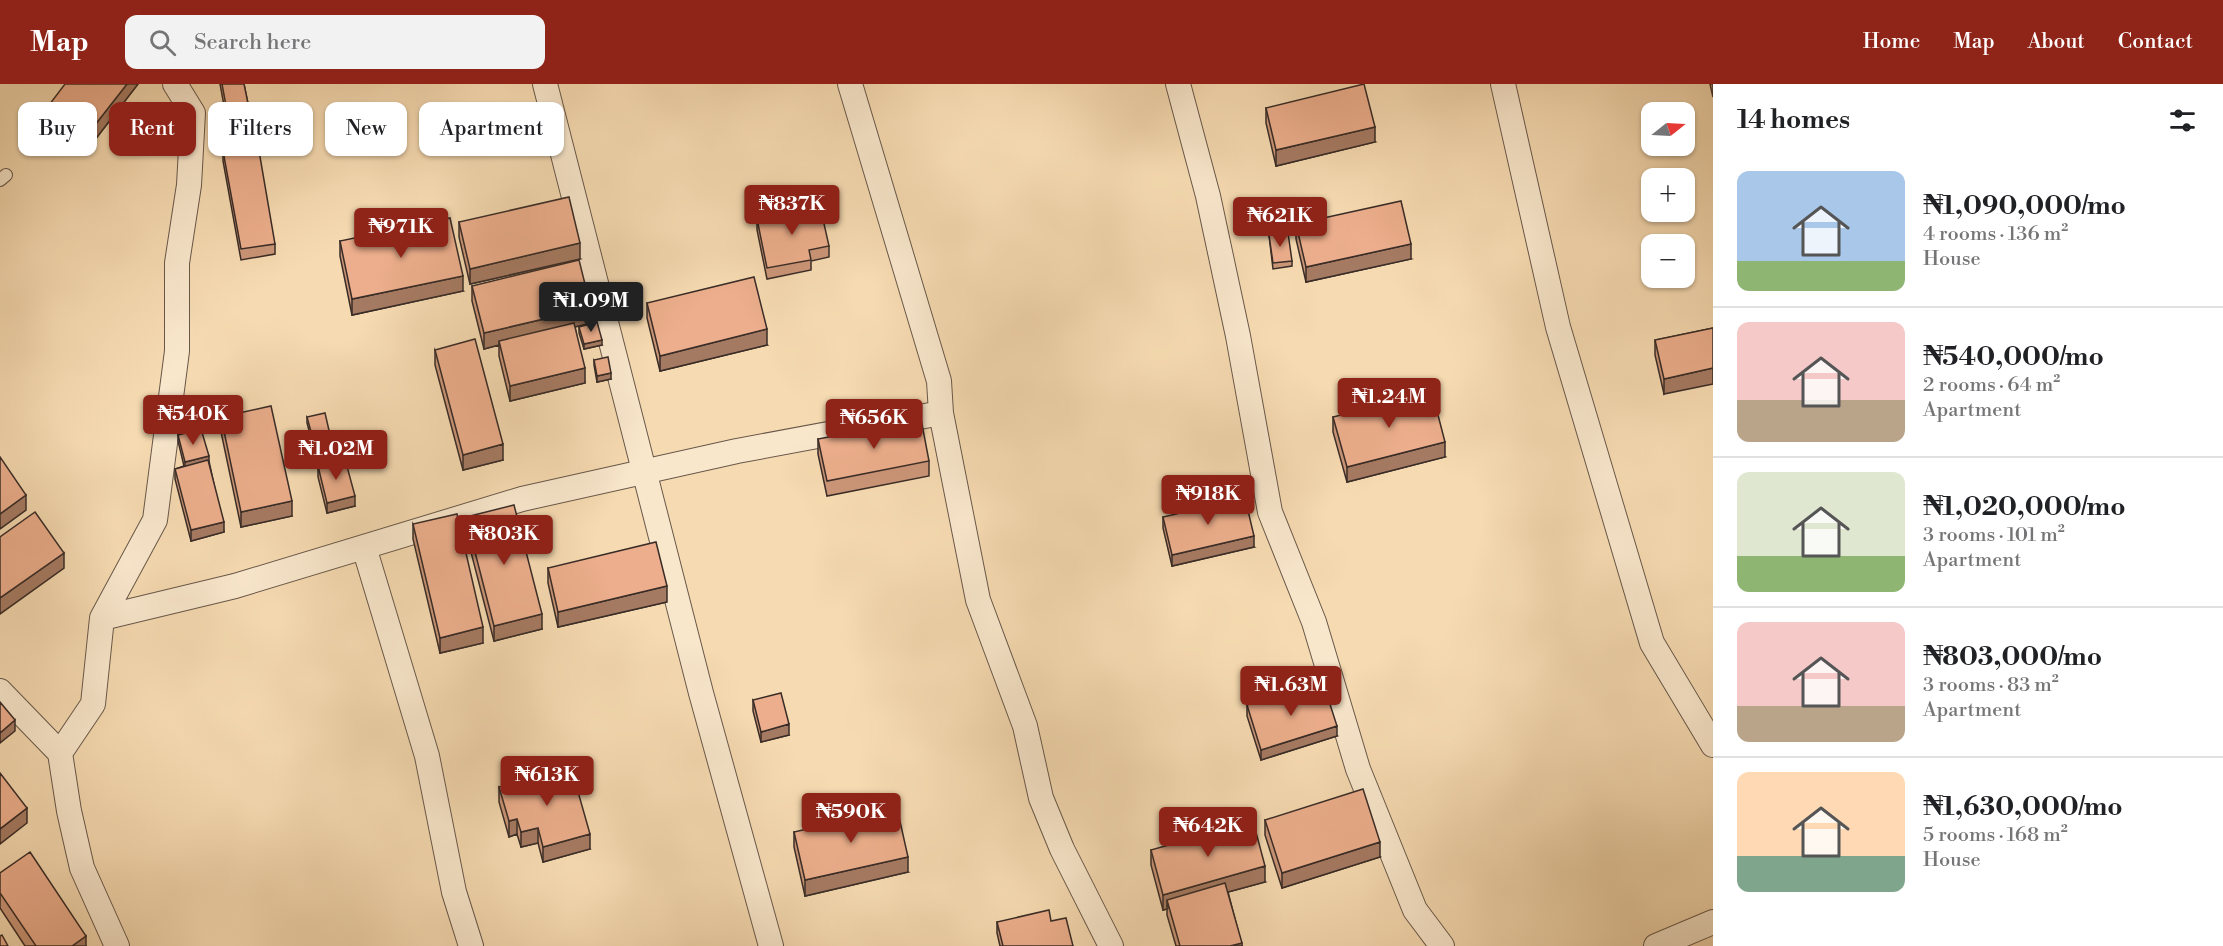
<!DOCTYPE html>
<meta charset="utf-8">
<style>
:root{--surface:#fff;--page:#f2f2f2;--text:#202124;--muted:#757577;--line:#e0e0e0;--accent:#8f2418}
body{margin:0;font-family:"Libre Bodoni",serif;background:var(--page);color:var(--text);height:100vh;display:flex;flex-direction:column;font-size:22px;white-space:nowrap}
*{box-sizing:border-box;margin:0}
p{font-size:20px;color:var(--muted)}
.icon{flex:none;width:33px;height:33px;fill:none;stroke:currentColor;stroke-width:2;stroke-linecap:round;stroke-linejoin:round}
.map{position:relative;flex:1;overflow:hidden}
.drawer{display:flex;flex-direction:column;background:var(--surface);width:510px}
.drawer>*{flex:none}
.top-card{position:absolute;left:18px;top:18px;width:570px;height:54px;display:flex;gap:12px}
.needle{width:39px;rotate:72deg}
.fabs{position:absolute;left:1641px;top:18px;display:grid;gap:12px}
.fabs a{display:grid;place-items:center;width:54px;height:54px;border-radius:12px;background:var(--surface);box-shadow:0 2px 4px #0004;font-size:30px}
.price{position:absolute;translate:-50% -51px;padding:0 14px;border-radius:6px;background:var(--accent);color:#fff;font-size:20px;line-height:39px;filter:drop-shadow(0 2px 3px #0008)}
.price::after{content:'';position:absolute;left:50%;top:36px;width:18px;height:14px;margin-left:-9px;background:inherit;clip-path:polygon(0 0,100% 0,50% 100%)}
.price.selected{background:#222;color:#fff}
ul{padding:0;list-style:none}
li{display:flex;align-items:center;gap:18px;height:150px;padding:0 24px}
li+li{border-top:2px solid var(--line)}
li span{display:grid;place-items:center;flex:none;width:168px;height:120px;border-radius:12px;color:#555}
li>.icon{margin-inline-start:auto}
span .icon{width:72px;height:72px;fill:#fffc;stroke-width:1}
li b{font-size:26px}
h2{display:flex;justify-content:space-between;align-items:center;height:72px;padding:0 24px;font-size:26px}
.chip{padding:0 21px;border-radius:12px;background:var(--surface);box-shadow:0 2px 4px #0004;font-size:21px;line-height:54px}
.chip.selected{background:var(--accent);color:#fff}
header{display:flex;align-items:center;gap:36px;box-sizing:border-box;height:84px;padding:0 30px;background:var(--accent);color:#fff}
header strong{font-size:28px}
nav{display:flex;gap:33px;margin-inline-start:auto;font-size:21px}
.search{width:420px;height:54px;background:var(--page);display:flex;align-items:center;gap:15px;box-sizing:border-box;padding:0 21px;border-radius:12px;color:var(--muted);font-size:22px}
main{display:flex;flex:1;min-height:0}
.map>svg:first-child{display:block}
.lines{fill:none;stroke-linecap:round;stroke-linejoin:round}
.lane-casing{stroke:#68584a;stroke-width:14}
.street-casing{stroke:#68584a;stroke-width:26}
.lane{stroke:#f9e7cc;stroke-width:12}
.street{stroke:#f9e7cc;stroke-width:24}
.wall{fill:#cb9678;stroke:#392c27;stroke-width:1.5}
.shaded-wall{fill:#a57a62;stroke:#392c27;stroke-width:1.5}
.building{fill:#ecae8c;stroke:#392c27;stroke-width:1.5}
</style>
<header>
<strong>Map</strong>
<div class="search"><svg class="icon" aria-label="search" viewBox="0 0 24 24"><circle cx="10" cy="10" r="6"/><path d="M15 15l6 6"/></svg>Search here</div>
<nav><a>Home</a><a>Map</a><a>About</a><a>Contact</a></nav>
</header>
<main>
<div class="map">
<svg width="1713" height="862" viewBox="0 0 1713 862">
<rect width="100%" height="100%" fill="#f6dab1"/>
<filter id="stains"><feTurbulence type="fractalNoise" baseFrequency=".00333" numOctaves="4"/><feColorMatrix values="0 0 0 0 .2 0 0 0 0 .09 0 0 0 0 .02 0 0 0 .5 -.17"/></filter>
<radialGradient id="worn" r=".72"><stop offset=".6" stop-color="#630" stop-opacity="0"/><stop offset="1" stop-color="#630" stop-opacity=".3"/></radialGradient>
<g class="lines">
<defs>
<path id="lane" d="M0 96 6 91"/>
<path id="street" d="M545 0 701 609 771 862
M1178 0 1208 112 1238 252 1270 428 1314 538 1358 685 1415 826 1442 862
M1503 0 1558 243 1652 559 1713 661
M941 329 978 516 1025 642 1041 714 1062 765 1111 862
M364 463 427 672 454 808 471 862
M102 534 235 502 522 415 737 367 941 329 939 297 850 0
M0 607 60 669
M117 862 82 784 69 727 60 669 93 620 102 534 155 436 177 267V179L189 101 193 29 175 0
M1656 862 1713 838"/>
</defs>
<use href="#lane" class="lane-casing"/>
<use href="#street" class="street-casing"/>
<use href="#lane" class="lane"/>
<use href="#street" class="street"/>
</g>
<path class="wall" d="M138 0 84 70 46 40V25Z
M220 0H244L252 39V49L230 54Z
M1710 0H1713V13Z
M1266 24 1375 58 1276 82 1266 39Z
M223 67 275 160V170L241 176 223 77Z
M757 135 829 162V173L811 177V186L767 195 757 146Z
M459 138 580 175 470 200 459 153Z
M1296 140 1411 175 1306 198 1296 155Z
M1269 151 1292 177V182L1273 185Z
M340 157 463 207 352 231 340 172Z
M472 202 591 239 575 243 585 299 510 317 499 272V261L484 265 472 217Z
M647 219 767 261 660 287 647 234Z
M579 243 602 261 584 265 579 249Z
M1713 244 1664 310 1655 271V256Z
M435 266 503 376 463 386 435 281Z
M594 276 611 295 597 298 594 281Z
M221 333 292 432 241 443 221 348Z
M307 333 331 360 314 365 307 339Z
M1333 333 1445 373 1347 398 1333 348Z
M178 351 209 377 224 448 191 457 175 395V385L184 382 178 357Z
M818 355 929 377V392L827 412 818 370Z
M318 382 355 422 327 429 318 393Z
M466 433 542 545 494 557 466 449Z
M1163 433 1254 463 1172 482 1163 444Z
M413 440 483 559 440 569 413 455Z
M548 484 667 518 558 543 548 499Z
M753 616 789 651 761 658 753 627Z
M1247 621 1337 652 1261 676 1247 632Z
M499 703 590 765 543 778 538 759 521 763 517 750 509 753 499 718Z
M1265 736 1380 773 1282 804 1265 751Z
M794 748 908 788 805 812 794 763Z
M1151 766 1265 798 1228 808 1242 862H1176L1167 831V825L1163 826 1151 781Z
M0 789 86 862H25L0 824Z
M1051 837 1073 862H1000L997 849V838Z"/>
<path class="shaded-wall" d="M127 0H138L84 70V55Z
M1375 43V58L1276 82V66Z
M580 159V175L470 200V185Z
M1411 160V175L1306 198V183Z
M463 192V207L352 231V215Z
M591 224V239L500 261 499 257V261L484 265V249Z
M767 245V261L660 287V272Z
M602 256V261L584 265V260Z
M585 284V299L510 317V302Z
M1713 284V300L1664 310V295Z
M611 289V295L597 298V292Z
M331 355V360L314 365V359Z
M1445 358V373L1347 398V383Z
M503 360V376L463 386V371Z
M209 372V377L185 384V378Z
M26 411V426L0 445V430Z
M355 412V422L327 429V419Z
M292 417V432L241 443V428Z
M224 438V448L191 457V446Z
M1254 452V463L1172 482V471Z
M64 469V484L0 530V514Z
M667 502V518L558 543V528Z
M542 530V545L494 557V542Z
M483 543V559L440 569V554Z
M15 636V647L0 659V649Z
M789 640V651L761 658V648Z
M1337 642V652L1261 676V666Z
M27 724V739L0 760V745Z
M517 735V750L509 753V737Z
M538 744V759L521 763V748Z
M590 750V765L543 778V763Z
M1380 758V773L1282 804V789Z
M908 773V788L805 812V796Z
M1265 782V798L1169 824 1167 816V825L1163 826V811Z
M86 852V862H72Z
M1242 859V862H1230Z"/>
<path class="building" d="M65 0H127L84 55 46 25Z
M222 0H244L252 39 230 43Z
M1364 0 1375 43 1276 66 1266 24Z
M258 61 275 160 241 165 223 67Z
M569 113 580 159 470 185 459 138Z
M1401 117 1411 160 1306 183 1296 140Z
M820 122 829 162 809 166 811 176 767 184 757 135Z
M450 134 463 192 352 215 340 157Z
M1288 149 1292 177 1273 179 1269 151Z
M579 176 591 224 484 249 472 202Z
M754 193 767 245 660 272 647 219Z
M597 238 602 256 584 260 579 243Z
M574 239 585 284 510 302 499 257Z
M1713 244V284L1664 295 1655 256Z
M475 255 503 360 463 371 435 266Z
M608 273 611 289 597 292 594 276Z
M1432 308 1445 358 1347 383 1333 333Z
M271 322 292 417 241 428 221 333Z
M325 329 331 355 314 359 307 333Z
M921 335 929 377 827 397 818 355Z
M201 345 209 372 185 378 178 351Z
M0 373 26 411 0 430Z
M345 375 355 412 327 419 318 382Z
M208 376 224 438 191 446 175 385Z
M1245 414 1254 452 1172 471 1163 433Z
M514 421 542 530 494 542 466 433Z
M35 428 64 469 0 514V453Z
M457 430 483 543 440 554 413 440Z
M656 458 667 502 558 528 548 484Z
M1311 601 1315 615 1327 611 1337 642 1261 666 1247 621Z
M781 609 789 640 761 648 753 616Z
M0 618 15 636 0 649Z
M571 683 590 750 543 763 538 744 521 748 517 735 509 737 499 703Z
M0 689 27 724 0 745Z
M1363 705 1380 758 1282 789 1265 736Z
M897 724 908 773 805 796 794 748Z
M1253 737 1265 782 1163 811 1151 766Z
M30 768 86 852 72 862H36L0 809V789Z
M1225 799 1242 859 1230 862H1180L1167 816Z
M1049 826 1051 837 1066 834 1073 862H1003L997 838Z
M2 851 8 862H0V852Z"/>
<rect width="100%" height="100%" filter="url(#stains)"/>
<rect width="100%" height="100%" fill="url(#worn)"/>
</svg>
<div class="fabs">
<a><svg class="needle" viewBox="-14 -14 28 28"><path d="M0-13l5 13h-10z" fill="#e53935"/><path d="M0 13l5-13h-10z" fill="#757577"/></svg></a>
<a>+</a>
<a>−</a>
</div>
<b class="price" style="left:792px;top:152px">₦837K</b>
<b class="price" style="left:1280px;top:164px">₦621K</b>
<b class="price" style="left:401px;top:175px">₦971K</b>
<b class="price selected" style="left:591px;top:249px">₦1.09M</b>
<b class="price" style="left:1389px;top:345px">₦1.24M</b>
<b class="price" style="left:193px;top:362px">₦540K</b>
<b class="price" style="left:874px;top:366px">₦656K</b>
<b class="price" style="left:336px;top:397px">₦1.02M</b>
<b class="price" style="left:1208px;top:442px">₦918K</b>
<b class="price" style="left:504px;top:482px">₦803K</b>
<b class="price" style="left:1291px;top:633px">₦1.63M</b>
<b class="price" style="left:547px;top:723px">₦613K</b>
<b class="price" style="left:851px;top:760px">₦590K</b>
<b class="price" style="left:1208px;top:774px">₦642K</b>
<div class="top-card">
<a class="chip">Buy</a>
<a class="chip selected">Rent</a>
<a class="chip">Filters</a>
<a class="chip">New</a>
<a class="chip">Apartment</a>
</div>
</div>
<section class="drawer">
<h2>14 homes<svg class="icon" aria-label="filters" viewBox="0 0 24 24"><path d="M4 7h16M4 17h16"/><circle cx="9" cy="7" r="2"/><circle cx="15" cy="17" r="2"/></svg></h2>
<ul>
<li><span style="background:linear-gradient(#a9c7e8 75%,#8fb573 0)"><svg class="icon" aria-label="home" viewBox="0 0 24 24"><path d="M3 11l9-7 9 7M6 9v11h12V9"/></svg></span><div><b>₦1,090,000/mo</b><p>4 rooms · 136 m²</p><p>House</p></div></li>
<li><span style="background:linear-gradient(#f6c9c9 65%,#b9a48a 0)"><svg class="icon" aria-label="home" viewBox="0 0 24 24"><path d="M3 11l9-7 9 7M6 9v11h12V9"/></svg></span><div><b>₦540,000/mo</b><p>2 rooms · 64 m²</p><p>Apartment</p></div></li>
<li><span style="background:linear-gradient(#dfe7d0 70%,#8fb573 0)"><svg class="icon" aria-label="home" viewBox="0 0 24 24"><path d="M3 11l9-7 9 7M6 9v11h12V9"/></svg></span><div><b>₦1,020,000/mo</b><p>3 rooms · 101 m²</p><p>Apartment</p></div></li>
<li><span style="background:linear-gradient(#f6c9c9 70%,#b9a48a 0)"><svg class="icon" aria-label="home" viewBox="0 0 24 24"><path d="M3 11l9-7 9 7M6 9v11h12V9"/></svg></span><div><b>₦803,000/mo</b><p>3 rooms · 83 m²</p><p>Apartment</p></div></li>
<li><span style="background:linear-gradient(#ffd9b3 70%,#7fa58c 0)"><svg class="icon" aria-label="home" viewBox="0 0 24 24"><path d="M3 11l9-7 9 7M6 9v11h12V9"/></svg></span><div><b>₦1,630,000/mo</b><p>5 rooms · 168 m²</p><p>House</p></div></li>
</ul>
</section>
</main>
